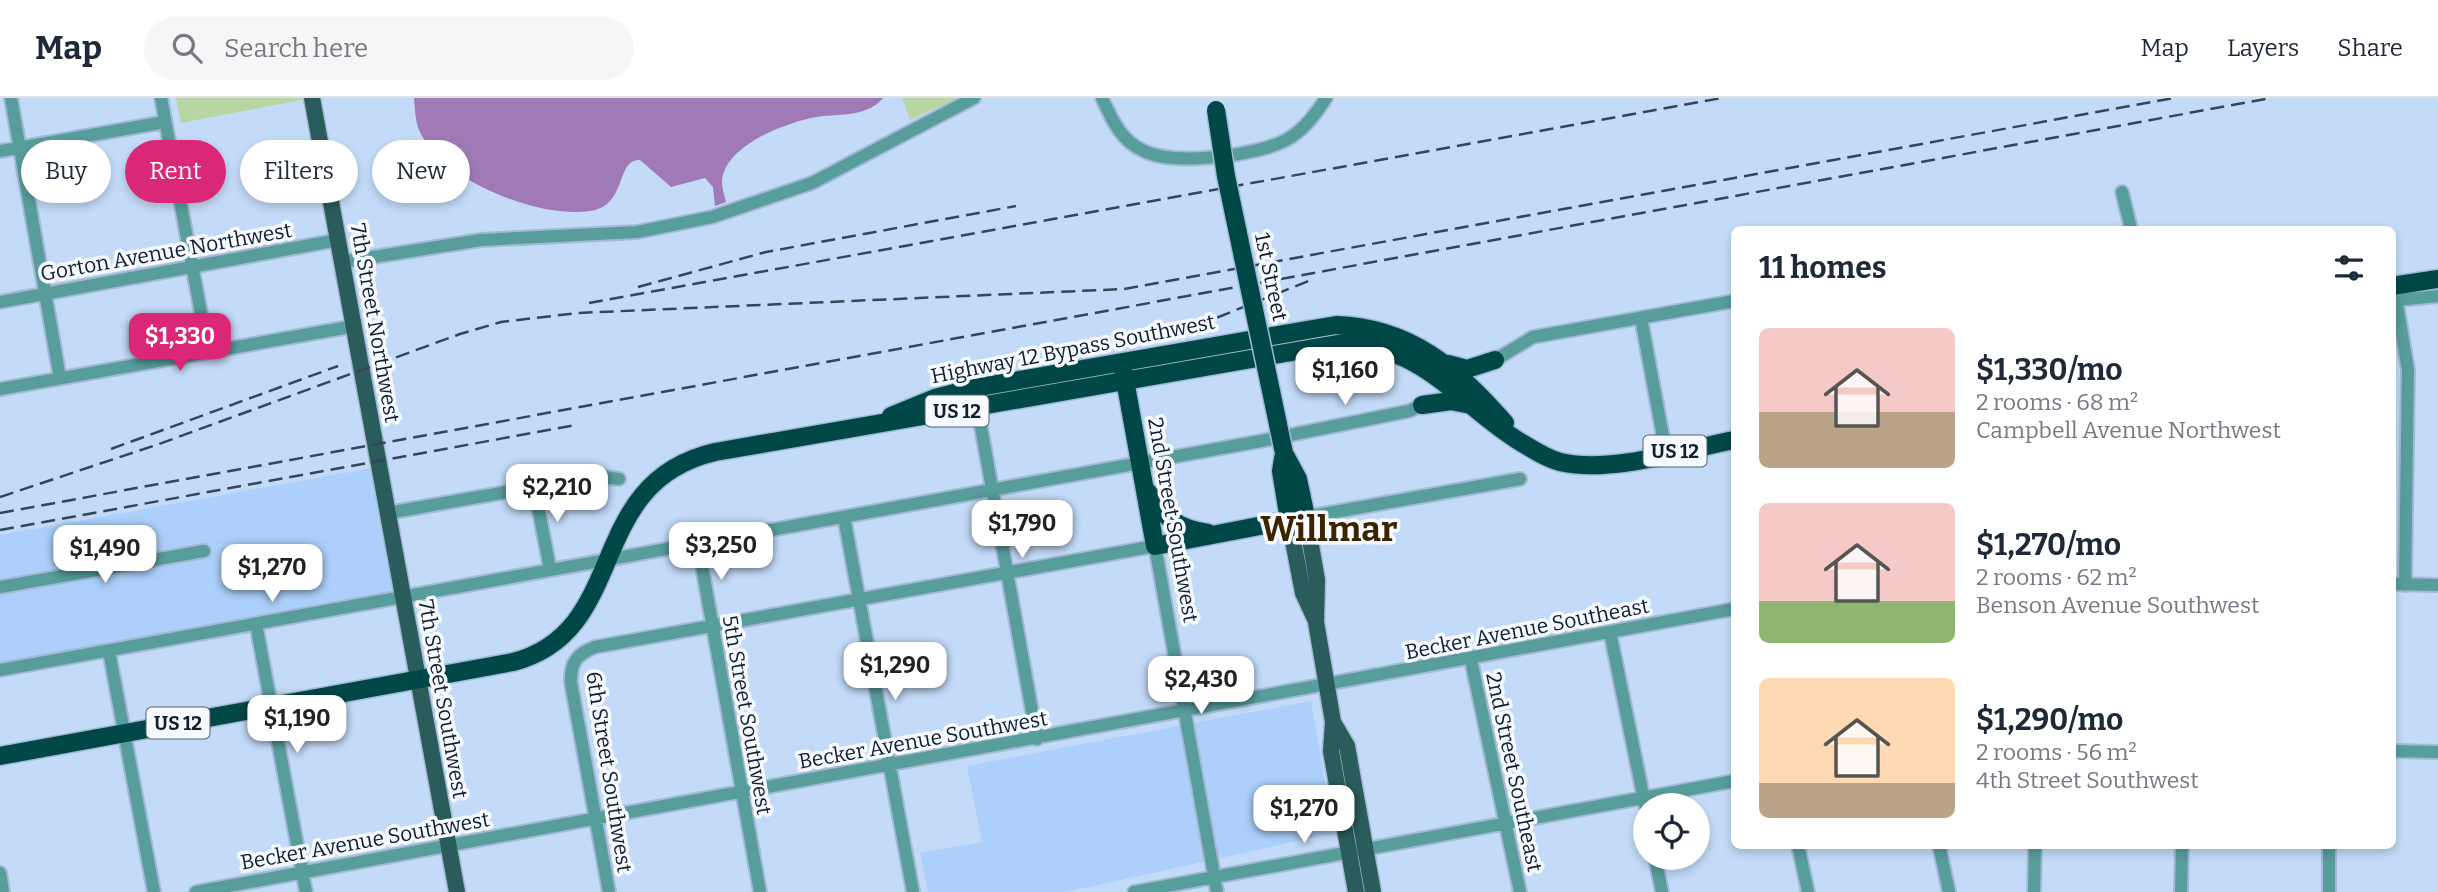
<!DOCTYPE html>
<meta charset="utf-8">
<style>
:root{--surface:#fff;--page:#f6f6f7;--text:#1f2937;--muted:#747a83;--line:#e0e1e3;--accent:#db2777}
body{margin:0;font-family:Bitter,serif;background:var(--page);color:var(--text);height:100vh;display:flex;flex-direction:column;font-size:26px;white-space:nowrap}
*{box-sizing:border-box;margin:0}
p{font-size:23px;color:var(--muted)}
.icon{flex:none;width:38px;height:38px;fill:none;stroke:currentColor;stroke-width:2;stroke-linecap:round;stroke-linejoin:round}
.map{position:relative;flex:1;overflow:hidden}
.drawer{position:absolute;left:1731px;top:128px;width:665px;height:623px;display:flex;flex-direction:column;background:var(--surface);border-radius:10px;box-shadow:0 4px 10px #0003}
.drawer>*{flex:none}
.top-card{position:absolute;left:21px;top:42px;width:665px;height:63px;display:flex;gap:14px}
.controls{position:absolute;left:1633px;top:695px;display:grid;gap:14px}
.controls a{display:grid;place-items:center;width:77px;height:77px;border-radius:50%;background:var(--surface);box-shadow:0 4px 10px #0003;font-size:35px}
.price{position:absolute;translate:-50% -60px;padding:0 16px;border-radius:14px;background:#fff;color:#222;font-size:23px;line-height:46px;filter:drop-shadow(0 2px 4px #0008)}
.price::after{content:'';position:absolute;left:50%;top:42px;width:21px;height:16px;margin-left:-10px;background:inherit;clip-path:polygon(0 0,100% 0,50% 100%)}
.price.active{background:var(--accent);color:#fff}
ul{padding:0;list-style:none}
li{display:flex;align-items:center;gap:21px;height:175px;padding:0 28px}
li span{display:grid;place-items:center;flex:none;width:196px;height:140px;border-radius:10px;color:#555}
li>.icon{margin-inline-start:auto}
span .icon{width:84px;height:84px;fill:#fffc;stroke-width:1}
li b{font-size:30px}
h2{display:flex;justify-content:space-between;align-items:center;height:84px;padding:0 28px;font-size:30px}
.tag{padding:0 24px;border-radius:32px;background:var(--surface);box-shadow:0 4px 10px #0003;font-size:24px;line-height:63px}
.tag.active{background:var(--accent);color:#fff}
header{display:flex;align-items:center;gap:42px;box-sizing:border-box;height:98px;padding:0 35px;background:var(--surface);border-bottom:2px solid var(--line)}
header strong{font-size:33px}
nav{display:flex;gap:38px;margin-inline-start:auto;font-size:24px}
.search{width:490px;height:63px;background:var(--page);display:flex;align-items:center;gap:18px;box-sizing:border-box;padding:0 24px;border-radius:38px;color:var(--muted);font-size:26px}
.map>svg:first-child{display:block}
.built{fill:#acd0fb}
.green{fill:#b8d6a3}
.water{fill:#a07ab6}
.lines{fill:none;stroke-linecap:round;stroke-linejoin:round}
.minor-casing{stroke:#a3b9d4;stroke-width:16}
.major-casing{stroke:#a3b9d4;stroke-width:19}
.highway-casing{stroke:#a3b9d4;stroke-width:21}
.minor{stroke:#579d9b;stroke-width:12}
.major{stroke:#2a5c5b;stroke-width:16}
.highway{stroke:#004847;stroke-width:18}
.rail{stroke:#35465a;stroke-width:2.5;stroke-dasharray:14 7;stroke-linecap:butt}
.highway-bridge-casing{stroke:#a3b9d4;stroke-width:21;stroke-linecap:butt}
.highway-bridge{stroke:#004847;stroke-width:18}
.labels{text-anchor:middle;stroke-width:7;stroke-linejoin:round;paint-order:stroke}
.shield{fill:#f6faff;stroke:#54606d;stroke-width:2}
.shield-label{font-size:19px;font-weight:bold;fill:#0f1e2f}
.street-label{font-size:21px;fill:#0f1e2f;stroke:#f6faff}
.town-label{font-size:35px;font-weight:bold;fill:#3b2400;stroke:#f6faff}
</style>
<header>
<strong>Map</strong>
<div class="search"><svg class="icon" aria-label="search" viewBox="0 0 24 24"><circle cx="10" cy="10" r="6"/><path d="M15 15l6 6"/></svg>Search here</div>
<nav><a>Map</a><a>Layers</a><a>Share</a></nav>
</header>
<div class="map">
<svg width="2438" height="794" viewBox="0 0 2438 794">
<rect width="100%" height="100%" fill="#c3dbf8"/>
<path class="built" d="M372 370 398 496 0 575V437Z
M1311 603 1334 735 1066 794H928L920 755 982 744 967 668Z"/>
<path class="green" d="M176 0H306L307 1 181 25Z
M902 0H959L910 22Z"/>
<path class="water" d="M414 0H883C865 22 832 14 807 21 779 28 731 47 723 77 720 86 724 95 726 104L715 108 713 89 705 80 671 89 640 62C615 61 628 108 590 113 538 121 441 82 419 32 415 22 415 10 414 0Z"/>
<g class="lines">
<defs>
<path id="minor" d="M11 0 60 280
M161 0 208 253
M1102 0C1112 22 1121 43 1144 53 1175 68 1256 58 1286 42 1303 33 1316 16 1326 0
M0 53 165 24
M2122 94 2131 131
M342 164 481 142 637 134 712 119 812 85 974 0
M2394 188 2408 272 2405 487
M2397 202 2438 198
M0 204 338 142
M1641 220 1666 355
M1495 262 1533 239 1734 203
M974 290 1037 641
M0 291 355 228
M534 388 550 471
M388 415 596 378 619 381
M844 419 913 794
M1306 419 1520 381
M698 446 760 794
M2392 486 2438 487
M0 489 204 453
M256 526 306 794
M1610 534 1645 707
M109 553 154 794
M1471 562 1520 794
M0 572 1261 343 1409 313 1422 307
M2392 653 2438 654
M1798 747 1808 794
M1939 747 1949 794
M1655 760 1662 794
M0 775 3 794
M196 794 1734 511
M609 794 571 585C570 566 576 556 595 549L1155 448 1217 794
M1134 794 1734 683
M2034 794 2035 747
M2181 794 2182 747
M2329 794V747"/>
<path id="major" d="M312 0 457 794
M1306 419 1317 482 1316 524 1333 624 1331 653 1356 794
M1289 422 1303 495 1315 521
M1333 624 1347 648 1373 794"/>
<path id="highway" d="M2392 188 2438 181
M1448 266 1467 271 1495 262
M1123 271 1155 448 1306 419 1298 381 1284 355
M1422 307 1451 303 1471 307
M891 318 935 300 974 290 1336 227C1410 229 1458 271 1505 325
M1284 355 1281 373 1289 422
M1148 394C1162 420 1180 431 1208 435
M0 658 513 564C632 533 582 385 715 354L1343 245C1429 250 1455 304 1522 345 1534 352 1545 360 1560 364 1610 376 1684 352 1734 342"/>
</defs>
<use href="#minor" class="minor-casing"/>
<use href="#major" class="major-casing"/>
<use href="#highway" class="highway-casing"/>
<use href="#minor" class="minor"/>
<use href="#major" class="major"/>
<use href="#highway" class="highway"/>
<path class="rail" d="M638 189 766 154 1016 108
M589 205 1722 0
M1054 257 1186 232 1311 182
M111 351 338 268
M0 399 159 346 460 236 501 224 578 215 1124 191 2174 0
M0 415 2271 0
M0 432 576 327"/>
<defs>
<path id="highway-bridge" d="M1216 12 1226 78 1284 355"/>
</defs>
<use href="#highway-bridge" class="highway-bridge-casing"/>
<use href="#highway-bridge" class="highway-bridge"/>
</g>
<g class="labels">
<g class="shield">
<rect x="925.5" y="297.5" width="63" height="31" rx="5"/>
<rect x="1643.5" y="337.5" width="63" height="31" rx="5"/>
<rect x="146.5" y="609.5" width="63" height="31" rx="5"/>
</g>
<g class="shield-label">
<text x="957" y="320">US 12</text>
<text x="1675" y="360">US 12</text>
<text x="178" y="632">US 12</text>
</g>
<g class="street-label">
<text transform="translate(166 154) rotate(-10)" y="7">Gorton Avenue Northwest</text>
<text transform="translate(1271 179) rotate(78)" y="7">1st Street</text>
<text transform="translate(375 225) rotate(80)" y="7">7th Street Northwest</text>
<text transform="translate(1073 251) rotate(-11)" y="7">Highway 12 Bypass Southwest</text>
<text transform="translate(1173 422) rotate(80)" y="7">2nd Street Southwest</text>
<text transform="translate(1527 531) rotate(-11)" y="7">Becker Avenue Southeast</text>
<text transform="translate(443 601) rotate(80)" y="7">7th Street Southwest</text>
<text transform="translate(747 617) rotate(80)" y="7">5th Street Southwest</text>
<text transform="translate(923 642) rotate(-10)" y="7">Becker Avenue Southwest</text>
<text transform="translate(609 674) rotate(81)" y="7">6th Street Southwest</text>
<text transform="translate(1514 674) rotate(78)" y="7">2nd Street Southeast</text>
<text transform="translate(365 743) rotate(-10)" y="7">Becker Avenue Southwest</text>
</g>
<g class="town-label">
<text x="1329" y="443">Willmar</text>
</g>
</g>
</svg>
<div class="controls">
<a><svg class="icon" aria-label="locate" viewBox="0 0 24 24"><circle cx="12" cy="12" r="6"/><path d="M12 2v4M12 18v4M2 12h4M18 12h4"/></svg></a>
</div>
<b class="price active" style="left:180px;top:275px">$1,330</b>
<b class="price" style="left:1345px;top:309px">$1,160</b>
<b class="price" style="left:557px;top:426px">$2,210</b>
<b class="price" style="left:1022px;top:462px">$1,790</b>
<b class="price" style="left:721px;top:484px">$3,250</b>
<b class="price" style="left:105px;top:487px">$1,490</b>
<b class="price" style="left:272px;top:506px">$1,270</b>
<b class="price" style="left:895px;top:604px">$1,290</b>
<b class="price" style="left:1201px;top:618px">$2,430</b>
<b class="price" style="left:297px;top:657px">$1,190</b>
<b class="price" style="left:1304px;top:747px">$1,270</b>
<div class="top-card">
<a class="tag">Buy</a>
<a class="tag active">Rent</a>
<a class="tag">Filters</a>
<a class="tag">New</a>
</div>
<section class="drawer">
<h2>11 homes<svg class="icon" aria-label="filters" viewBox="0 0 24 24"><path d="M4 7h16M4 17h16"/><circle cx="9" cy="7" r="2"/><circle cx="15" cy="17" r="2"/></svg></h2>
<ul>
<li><span style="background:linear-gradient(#f6c9c9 60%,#b9a48a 0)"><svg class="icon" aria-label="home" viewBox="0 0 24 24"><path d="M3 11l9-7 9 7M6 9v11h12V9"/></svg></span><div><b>$1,330/mo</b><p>2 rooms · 68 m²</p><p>Campbell Avenue Northwest</p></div></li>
<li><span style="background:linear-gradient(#f6c9c9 70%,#8fb573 0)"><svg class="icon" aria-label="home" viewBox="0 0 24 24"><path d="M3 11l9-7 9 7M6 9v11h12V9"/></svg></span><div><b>$1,270/mo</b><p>2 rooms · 62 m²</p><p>Benson Avenue Southwest</p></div></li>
<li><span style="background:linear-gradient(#ffd9b3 75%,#b9a48a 0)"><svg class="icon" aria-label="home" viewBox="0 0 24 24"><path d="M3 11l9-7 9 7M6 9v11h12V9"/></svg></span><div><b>$1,290/mo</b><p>2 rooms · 56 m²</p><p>4th Street Southwest</p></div></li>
</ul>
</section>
</div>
